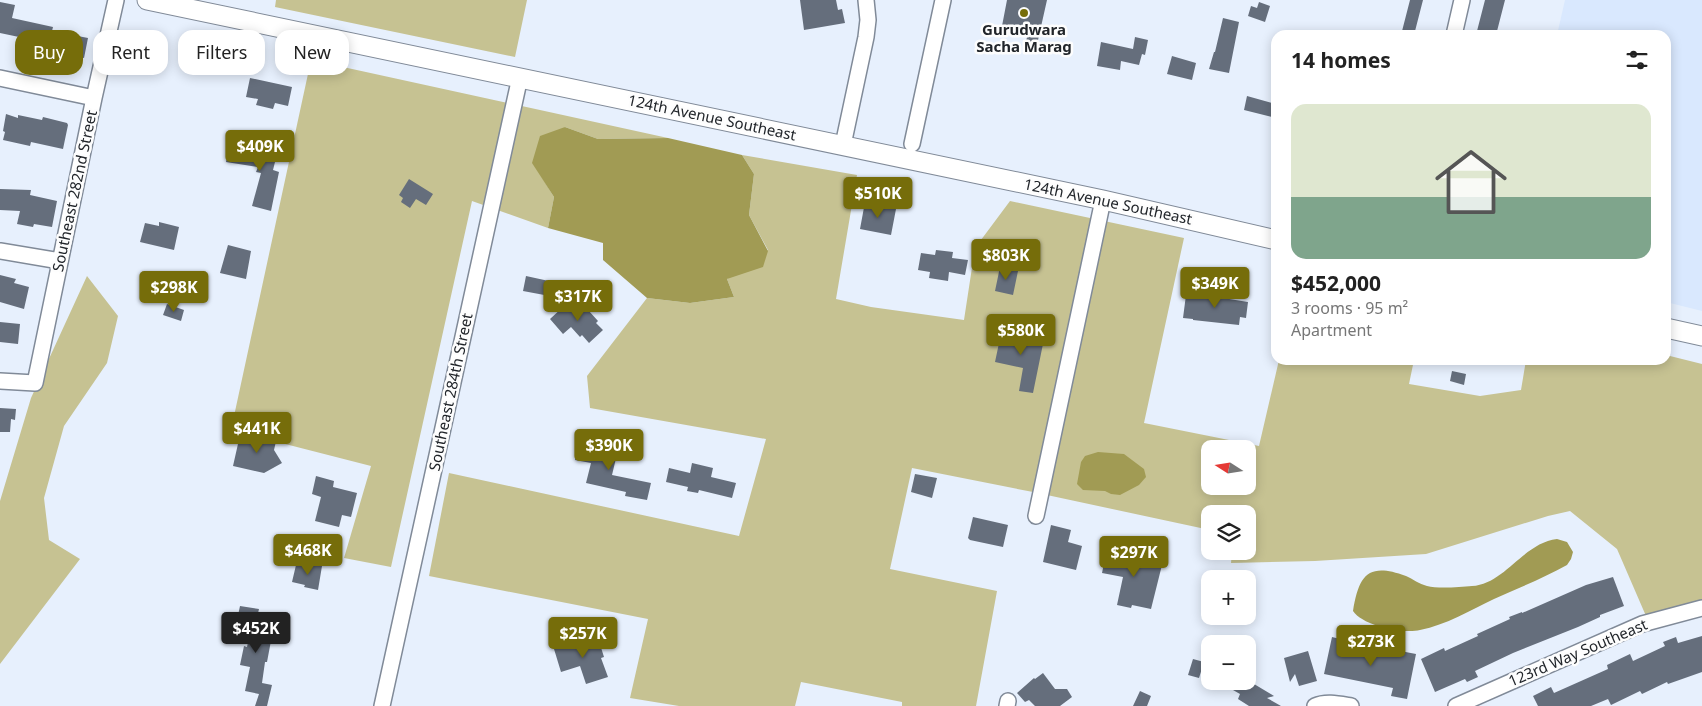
<!DOCTYPE html>
<meta charset="utf-8">
<style>
:root{--surface:#fff;--page:#f6f6f6;--text:#222;--muted:#767676;--line:#e0e0e0;--accent:#766d0a}
body{margin:0;font-family:"Noto Sans",sans-serif;background:var(--page);color:var(--text);height:100vh;display:flex;flex-direction:column;font-size:19px;white-space:nowrap}
*{box-sizing:border-box;margin:0}
p{font-size:16px;color:var(--muted)}
.icon{flex:none;width:28px;height:28px;fill:none;stroke:currentColor;stroke-width:2;stroke-linecap:round;stroke-linejoin:round}
.map{position:relative;flex:1;overflow:hidden}
.panel{position:absolute;left:1271px;top:30px;width:400px;height:335px;display:flex;flex-direction:column;background:var(--surface);border-radius:15px;box-shadow:0 2px 12px #0003}
.panel>*{flex:none}
.guide{position:absolute;left:15px;top:30px;width:475px;height:45px;display:flex;gap:10px}
.needle{width:32px;rotate:282deg}
.tools{position:absolute;left:1201px;top:440px;display:grid;gap:10px}
.tools a{display:grid;place-items:center;width:55px;height:55px;border-radius:10px;background:var(--surface);box-shadow:0 2px 12px #0003;font-size:25px}
.price{position:absolute;translate:-50% -42px;padding:0 11px;border-radius:5px;background:var(--accent);color:#fff;font-size:16px;line-height:32px;filter:drop-shadow(0 1px 2px #0008)}
.price::after{content:'';position:absolute;left:50%;top:30px;width:15px;height:11px;margin-left:-8px;background:inherit;clip-path:polygon(0 0,100% 0,50% 100%)}
.price.current{background:#222;color:#fff}
ul{padding:0;list-style:none}
li{display:grid;align-content:center;gap:10px;height:265px;padding:0 20px}
li+li{border-top:1px solid var(--line)}
li span{display:grid;place-items:center;height:155px;border-radius:15px;color:#555}
li>.icon{margin-inline-start:auto}
span .icon{width:90px;height:90px;fill:#fffc;stroke-width:1}
li b{font-size:21px}
h2{display:flex;justify-content:space-between;align-items:center;height:60px;padding:0 20px;font-size:21px}
.tag{padding:0 18px;border-radius:15px;background:var(--surface);box-shadow:0 2px 12px #0003;font-size:18px;line-height:45px}
.tag.current{background:var(--accent);color:#fff}
.map>svg:first-child{display:block}
.built{fill:#d9e8fe}
.green{fill:#c6c292;fill-rule:evenodd}
.water{fill:#a19b54}
.building{fill:#656e7c}
.lines{fill:none;stroke-linecap:round;stroke-linejoin:round}
.minor-casing{stroke:#808a98;stroke-width:18}
.tertiary-casing{stroke:#808a98;stroke-width:21}
.minor{stroke:#fff;stroke-width:15}
.tertiary{stroke:#fff;stroke-width:19}
.poi-dot{fill:#766d0a;stroke:#fdfdfd;stroke-width:2}
.labels{text-anchor:middle;stroke-width:5;stroke-linejoin:round;paint-order:stroke}
.poi-label{font-size:15px;font-weight:bold;fill:#21252a;stroke:#fdfdfd}
.street-label{font-size:15px;fill:#21252a;stroke:#fdfdfd}
</style>
<div class="map">
<svg width="1702" height="706" viewBox="0 0 1702 706">
<rect width="100%" height="100%" fill="#e7f0fd"/>
<path class="built" d="M1565 0H1702V311L1666 302V35H1557Z"/>
<path class="green" d="M276 0H527L515 57 275 7Z
M311 60 668 138 598 139 565 127 533 163 554 197 548 228 472 201 391 567 344 558 371 466 231 430Z
M742 155 857 175 836 299 871 307 964 320 975 248 1010 201 1184 238 1144 423 1259 446 1279 360H1414L1409 384 1480 396 1521 390 1526 360H1666V355L1702 364V603L1646 616 1617 549 1570 511 1548 516 1426 554 1315 561 1231 563 1232 551H1248V514H1210V530L1033 492 912 468 890 569 997 591 976 706H902V702L801 682 795 706H679L630 698 648 619 429 576 449 473 739 536 766 439 590 408 587 376 647 298 690 303 734 297 727 279 768 250 749 215 754 174ZM1210 449H1248V486H1210Z
M87 276 118 316 107 363 64 426 44 498 49 540 80 559 0 664V501L31 398Z"/>
<path class="water" d="M565 127 598 139 668 138 742 155 754 174 749 215 768 251 763 267 727 279 734 297 690 303 647 298 603 260V243L548 228 554 197 532 163 540 136Z
M1098 452 1124 454 1144 469 1146 477 1139 485 1120 495 1111 494 1105 491 1083 490 1077 484 1081 462 1085 456Z
M1557 539 1567 542 1573 552 1571 559 1567 565C1544 578 1518 588 1494 599 1471 610 1446 625 1420 630 1403 634 1363 626 1353 611 1359 575 1368 562 1406 576 1413 579 1419 584 1427 586 1438 589 1460 587 1472 586 1505 584 1523 543 1557 539Z"/>
<path class="building" d="M800 0H836L838 10 842 9 845 23 804 30Z
M1007 0H1047L1036 49 1025 47 1028 32 1002 26Z
M1410 0H1423L1414 35H1401Z
M1485 0H1505L1496 35 1477 31Z
M0 2 15 5 12 18 53 27 52 31 88 38 84 58 71 55 69 64 54 61 55 55 32 50 33 46 18 43 19 37 0 33Z
M1259 2 1270 6 1265 22 1248 16 1251 6 1257 8Z
M1223 18 1239 22 1229 73 1209 69 1214 52H1215Z
M1135 37 1148 40 1145 55 1142 54 1139 65 1121 61 1120 70 1097 66 1101 42 1133 49Z
M1172 56 1196 63 1192 80 1167 74Z
M250 78 292 87 288 106 275 103 273 109 256 105 258 99 246 97Z
M1247 96 1276 104V118L1244 110Z
M6 114 18 118V115L42 120 43 117 67 123 68 125 63 149 31 142 30 146 3 140 5 132 3 131Z
M263 143 279 146 273 170 279 172 271 211 252 206 261 173 256 172 258 167 226 162 229 147 261 152Z
M409 179 433 194 426 205 416 199 410 208 401 202 403 198 399 195Z
M0 189 31 190 30 195 57 201 52 227 34 224 33 227 17 224 20 211 0 210Z
M865 202 896 209 891 235 860 229Z
M159 222 179 227 174 250 140 242 145 223 159 226Z
M228 245 251 251 246 279 220 273Z
M936 250 953 252 952 258 968 260 965 275 949 272 948 281 929 278 930 272 918 270 921 253 935 255Z
M1000 267 1018 271 1013 295 995 291Z
M0 275 16 279 14 283 29 287 24 309 0 302Z
M526 276 558 283 555 297 523 291Z
M1198 294 1248 302 1246 318 1240 317 1239 325 1193 320V319L1183 318 1186 295 1195 296Z
M579 300 598 321 596 323 603 330 589 343 582 335 580 337 571 327 563 334 550 319 563 307 567 311Z
M167 304 184 310 181 321 163 315Z
M0 322 20 324 18 344 0 342Z
M1002 329 1027 334 1026 336 1044 339 1033 393 1019 391 1023 368 995 362Z
M1452 371 1466 374 1464 385 1450 381Z
M0 408 16 409 15 420 11 419 10 432H0Z
M258 433 277 437 274 450 282 463 264 473 233 466 240 435 257 439Z
M579 442 618 450 612 475 651 483 647 500 625 496 626 492 586 483 591 463 575 460Z
M692 463 713 468 711 477 736 483 732 498 699 490 698 493 687 491 688 487 666 482 669 468 690 473Z
M915 474 937 478 932 498 911 492Z
M316 476 334 481 333 487 357 493 351 517 342 515 339 527 315 521 321 497 312 494Z
M973 517 1008 525 1003 547 970 540 968 538Z
M1051 525 1071 530 1068 542 1082 546 1076 570 1043 562Z
M1107 549 1163 561 1151 609 1132 605 1131 608 1117 605 1123 577 1102 573Z
M309 563 322 566 318 590 304 587 305 585 292 582 296 565 308 567Z
M1613 577 1624 606 1600 615V617L1578 627 1513 653 1475 671 1478 677 1467 682 1465 679 1435 692 1421 659 1444 648 1445 651 1478 636 1477 634 1510 619 1509 617 1522 612V613L1586 585Z
M240 606 259 609 256 622 272 626 271 630H273L267 662H265L262 683 272 685 267 706H255L259 694 245 691 250 667 240 665 244 646 247 647 252 623 237 620Z
M597 635 604 657 601 658 608 677 586 684 580 666 561 672 554 649Z
M1702 636V672L1668 684 1667 682 1642 694 1640 691 1611 705 1608 699 1591 706H1538L1533 696 1551 687 1554 693 1608 669 1607 665 1630 654 1633 661 1665 646 1663 642 1676 637 1678 643Z
M1332 637 1352 642 1351 649 1388 657 1390 649 1416 654 1407 699 1391 696 1393 688 1324 674Z
M1308 651 1317 681 1299 686 1295 674 1290 682 1284 658Z
M1193 659 1204 662 1199 678 1188 675Z
M1043 673 1055 689H1067L1072 697 1060 706H1035L1029 700 1025 702 1017 693 1034 678 1035 679Z
M1239 681H1249L1274 696 1267 698 1281 706H1249L1238 699 1240 694 1233 690Z
M1140 691 1151 696 1147 706H1133Z"/>
<g class="lines">
<defs>
<path id="minor" d="M1454 35 1462 0
M0 78 94 98
M912 144 943 0
M843 145 866 37 868 20 866 0
M0 251 60 261
M0 381 35 383 94 98 116 0
M1036 516 1103 200
M382 706 520 77
M1007 706 1008 701
M1315 706C1326 701 1339 704 1351 706
M1456 706 1642 624 1702 608"/>
<path id="tertiary" d="M147 0 1103 200 1276 240
M1666 328 1702 336"/>
</defs>
<use href="#minor" class="minor-casing"/>
<use href="#tertiary" class="tertiary-casing"/>
<use href="#minor" class="minor"/>
<use href="#tertiary" class="tertiary"/>
</g>
<circle class="poi-dot" cx="1024" cy="13" r="5"/>
<g class="labels">
<g class="poi-label">
<text x="1024" y="35">Gurudwara<tspan x="1024" dy="17">Sacha Marag</tspan></text>
</g>
<g class="street-label">
<text transform="translate(712 118) rotate(12)" y="5">124th Avenue Southeast</text>
<text transform="translate(75 191) rotate(-78)" y="5">Southeast 282nd Street</text>
<text transform="translate(1108 202) rotate(12)" y="5">124th Avenue Southeast</text>
<text transform="translate(451 392) rotate(-78)" y="5">Southeast 284th Street</text>
<text transform="translate(1578 653) rotate(-23)" y="5">123rd Way Southeast</text>
</g>
</g>
</svg>
<div class="tools">
<a><svg class="needle" viewBox="-14 -14 28 28"><path d="M0-13l5 13h-10z" fill="#e53935"/><path d="M0 13l5-13h-10z" fill="#767676"/></svg></a>
<a><svg class="icon" aria-label="layers" viewBox="0 0 24 24"><path d="M12 4l9 5-9 5-9-5zM3 14l9 5 9-5"/></svg></a>
<a>+</a>
<a>−</a>
</div>
<b class="price" style="left:260px;top:172px">$409K</b>
<b class="price" style="left:878px;top:219px">$510K</b>
<b class="price" style="left:1006px;top:281px">$803K</b>
<b class="price" style="left:1215px;top:309px">$349K</b>
<b class="price" style="left:174px;top:313px">$298K</b>
<b class="price" style="left:578px;top:322px">$317K</b>
<b class="price" style="left:1021px;top:356px">$580K</b>
<b class="price" style="left:257px;top:454px">$441K</b>
<b class="price" style="left:609px;top:471px">$390K</b>
<b class="price" style="left:308px;top:576px">$468K</b>
<b class="price" style="left:1134px;top:578px">$297K</b>
<b class="price current" style="left:256px;top:654px">$452K</b>
<b class="price" style="left:583px;top:659px">$257K</b>
<b class="price" style="left:1371px;top:667px">$273K</b>
<div class="guide">
<a class="tag current">Buy</a>
<a class="tag">Rent</a>
<a class="tag">Filters</a>
<a class="tag">New</a>
</div>
<section class="panel">
<h2>14 homes<svg class="icon" aria-label="filters" viewBox="0 0 24 24"><path d="M4 7h16M4 17h16"/><circle cx="9" cy="7" r="2"/><circle cx="15" cy="17" r="2"/></svg></h2>
<ul>
<li><span style="background:linear-gradient(#dfe7d0 60%,#7fa58c 0)"><svg class="icon" aria-label="home" viewBox="0 0 24 24"><path d="M3 11l9-7 9 7M6 9v11h12V9"/></svg></span><div><b>$452,000</b><p>3 rooms · 95 m²</p><p>Apartment</p></div></li>
</ul>
</section>
</div>
